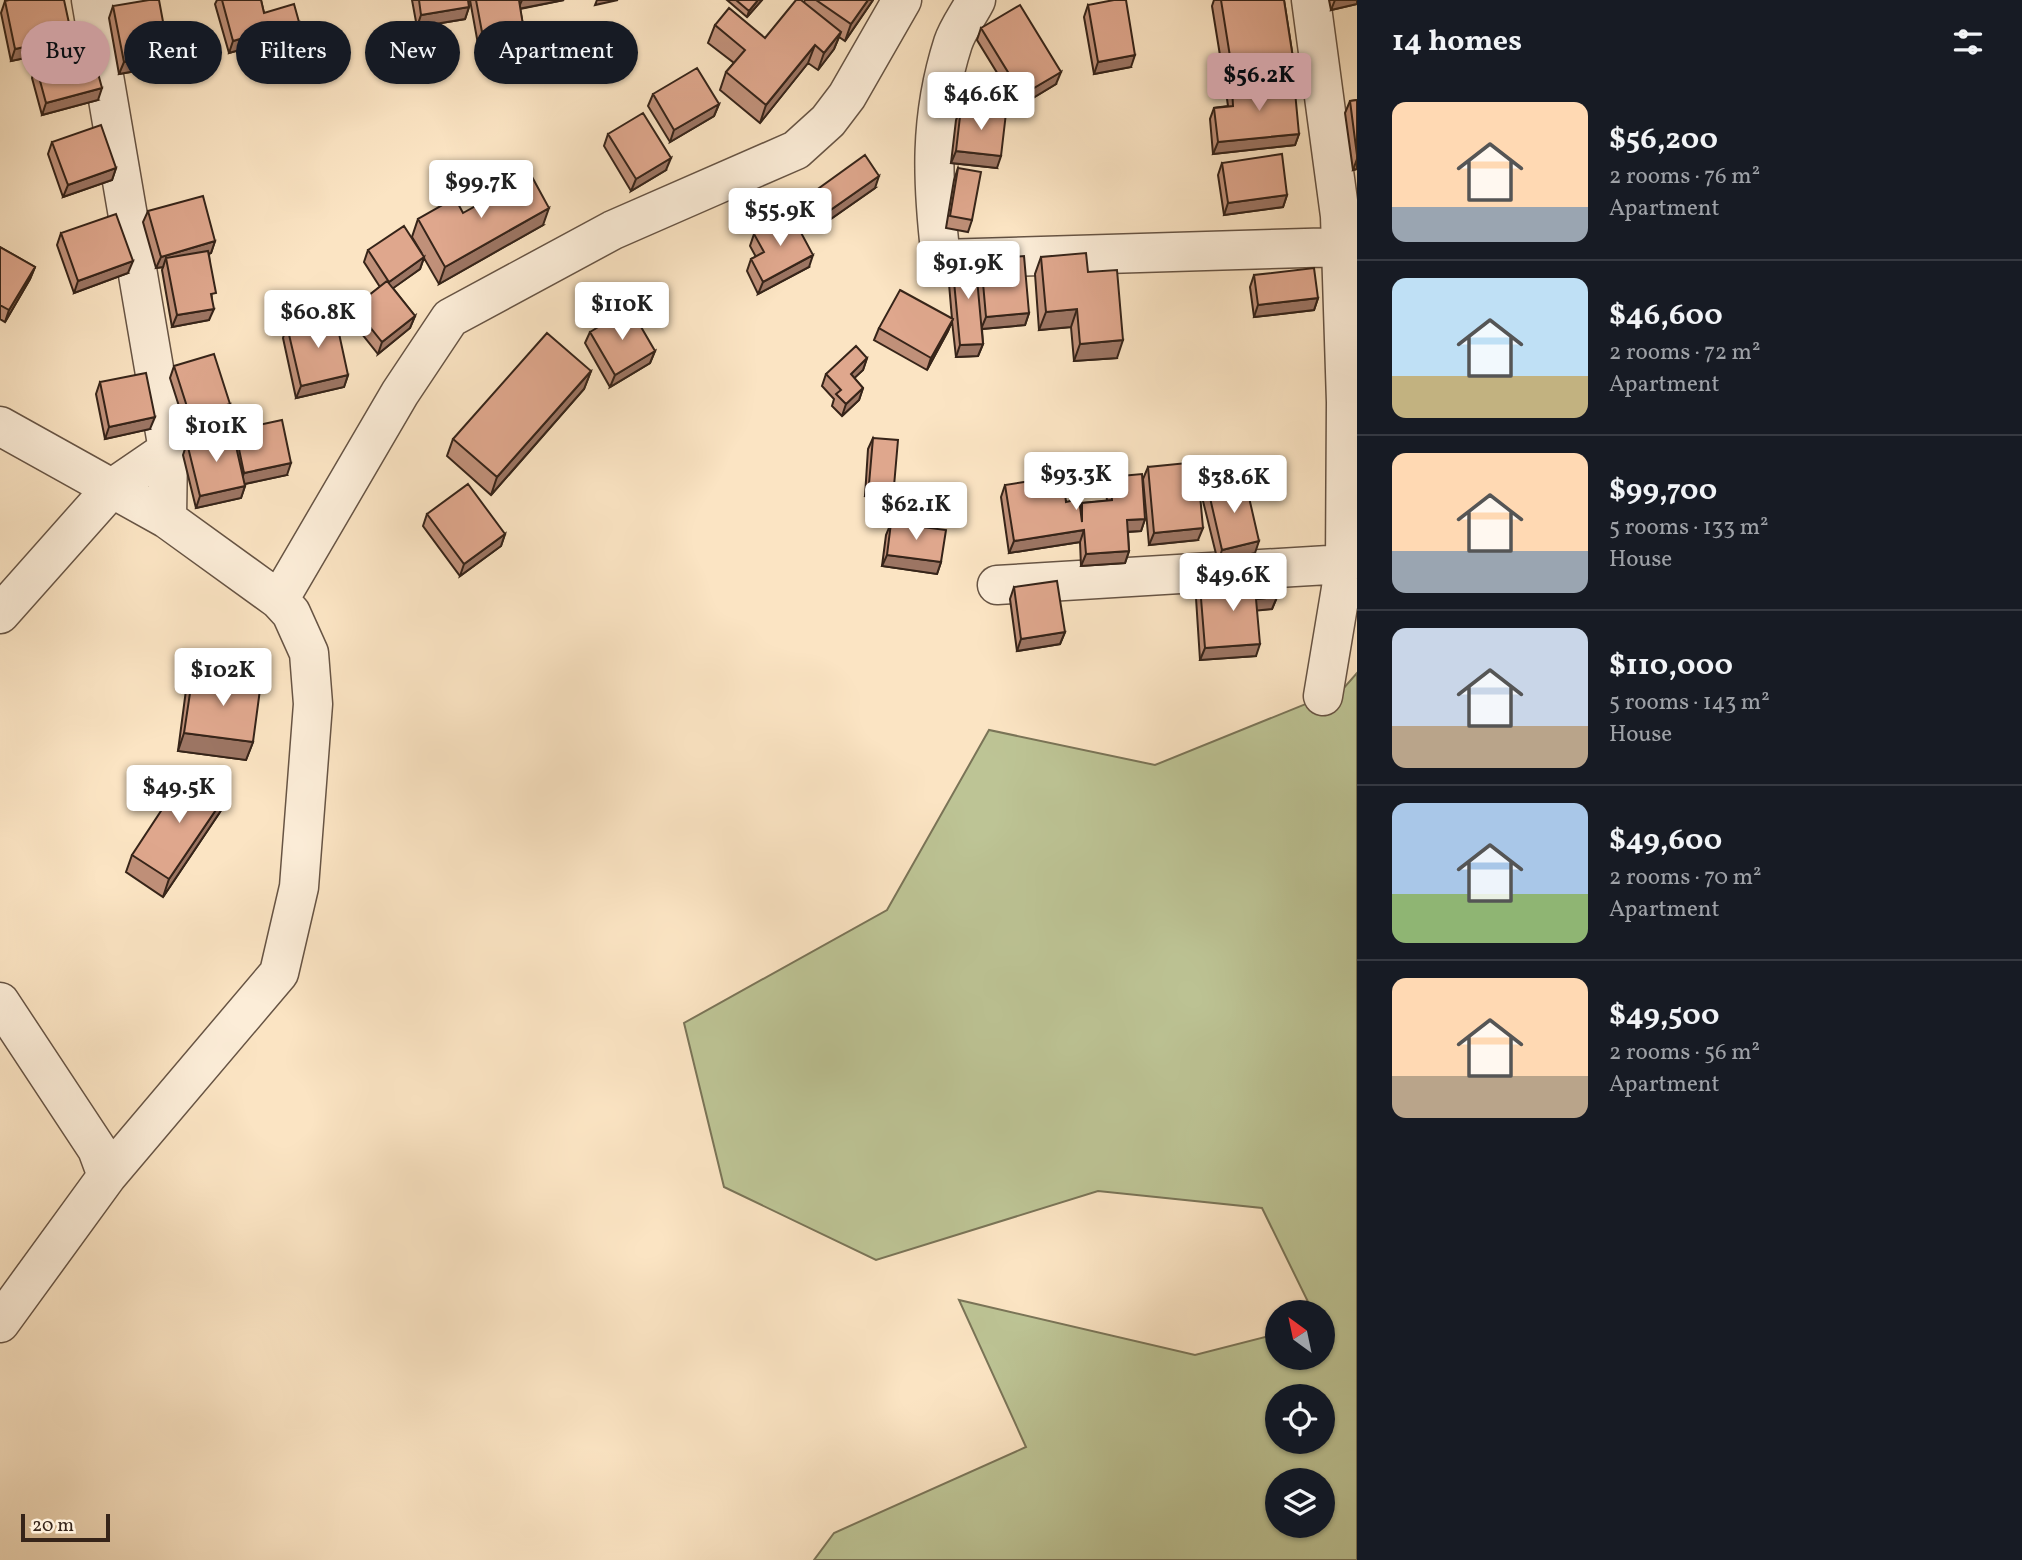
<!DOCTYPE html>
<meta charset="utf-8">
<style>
:root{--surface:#171b24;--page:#20242c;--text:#f1f3f6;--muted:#9ea1a6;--line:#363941;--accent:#c59692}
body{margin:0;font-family:Vollkorn,serif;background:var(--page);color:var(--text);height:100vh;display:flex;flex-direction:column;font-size:26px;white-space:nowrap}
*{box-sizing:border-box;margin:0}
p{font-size:23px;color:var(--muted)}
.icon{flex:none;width:38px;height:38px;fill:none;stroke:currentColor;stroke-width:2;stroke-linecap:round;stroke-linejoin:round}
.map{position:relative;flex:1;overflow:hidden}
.details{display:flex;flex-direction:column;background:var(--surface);width:665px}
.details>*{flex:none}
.guide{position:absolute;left:21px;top:21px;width:665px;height:63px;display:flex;gap:14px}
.needle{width:46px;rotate:327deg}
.controls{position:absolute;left:1265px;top:1300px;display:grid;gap:14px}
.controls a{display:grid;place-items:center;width:70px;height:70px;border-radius:50%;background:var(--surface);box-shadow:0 2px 5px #0004;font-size:35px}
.scale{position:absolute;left:21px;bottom:18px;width:89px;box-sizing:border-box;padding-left:7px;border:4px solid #362419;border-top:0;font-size:19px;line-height:24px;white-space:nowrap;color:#362419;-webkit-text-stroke:5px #fcedd8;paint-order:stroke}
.price{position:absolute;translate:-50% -60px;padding:0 16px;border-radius:7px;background:#fff;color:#222;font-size:23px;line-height:46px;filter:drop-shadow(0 2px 4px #0008)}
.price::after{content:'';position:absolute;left:50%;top:42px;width:21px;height:16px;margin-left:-10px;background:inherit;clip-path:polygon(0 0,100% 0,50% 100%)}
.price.current{background:var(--accent);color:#111}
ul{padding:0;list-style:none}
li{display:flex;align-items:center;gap:21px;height:175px;padding:0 35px}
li+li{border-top:2px solid var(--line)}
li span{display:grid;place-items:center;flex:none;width:196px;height:140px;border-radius:14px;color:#555}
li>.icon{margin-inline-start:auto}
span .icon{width:84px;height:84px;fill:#fffc;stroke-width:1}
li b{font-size:30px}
h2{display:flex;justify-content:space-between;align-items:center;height:84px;padding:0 35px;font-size:30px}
.chip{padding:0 24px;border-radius:32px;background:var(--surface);box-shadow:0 2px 5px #0004;font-size:24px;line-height:63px}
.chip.current{background:var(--accent);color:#111}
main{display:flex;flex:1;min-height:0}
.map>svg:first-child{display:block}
.green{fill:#bdc495;stroke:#7a7457;stroke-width:2;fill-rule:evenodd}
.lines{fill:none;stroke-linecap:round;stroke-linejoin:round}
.minor-casing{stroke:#675444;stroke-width:41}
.minor{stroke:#fcedd8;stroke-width:38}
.wall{fill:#c09079;stroke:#362419;stroke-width:2}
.shaded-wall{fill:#9c7563;stroke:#362419;stroke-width:2}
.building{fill:#dfa78d;stroke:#362419;stroke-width:2}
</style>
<main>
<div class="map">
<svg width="1357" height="1560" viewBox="0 0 1357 1560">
<rect width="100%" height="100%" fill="#fbe4c3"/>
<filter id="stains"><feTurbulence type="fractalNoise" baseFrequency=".00286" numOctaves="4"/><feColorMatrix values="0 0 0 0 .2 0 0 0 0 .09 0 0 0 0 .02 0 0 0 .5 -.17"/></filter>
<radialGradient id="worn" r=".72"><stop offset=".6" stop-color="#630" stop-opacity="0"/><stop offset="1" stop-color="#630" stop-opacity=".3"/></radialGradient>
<path class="green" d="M1357 673V1560H814L834 1533 1026 1447 959 1300 1195 1355 1277 1334 1278 1358H1323V1312H1313L1262 1208 1098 1191 876 1260 724 1187 684 1023 887 910 989 730 1155 765 1343 689ZM1278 1396H1323V1442H1278ZM1278 1480H1323V1526H1278Z"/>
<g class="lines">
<defs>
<path id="minor" d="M91 0 168 450 167 519
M976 0C969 14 958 28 953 43 929 118 932 182 941 259L1340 247
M1311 0 1340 216 1346 402 1345 564 1323 696
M92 4 132 0
M0 426 167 519 279 600
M997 585 1345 564
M0 614 111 489 168 450
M0 1002 97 1149 107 1176
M0 1323 107 1176 279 973 299 887 313 704 309 653 291 613 279 600 400 393 450 318 613 230 796 150 828 121 847 96 902 0"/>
</defs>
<use href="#minor" class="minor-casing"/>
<use href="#minor" class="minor"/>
</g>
<path class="wall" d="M217 0H261L264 13 295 34 229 53 215 4Z
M412 0H468L469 7 465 19 417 27Z
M470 0H564L520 9 523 25 519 37 478 44Z
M727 0H762L747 17Z
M805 0H873L845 41 839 37 834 49 818 70 808 63 760 123 720 90 726 72 734 63 708 43 715 25 765 38 804 2Z
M1214 0H1284L1293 58 1287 76 1225 86 1212 6Z
M1329 0H1357V4L1331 10Z
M5 1 68 49 11 61 1 13Z
M1088 5 1131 67 1094 74 1084 17Z
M113 6 169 54 164 66 119 74 109 18Z
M981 28 1056 84 1018 107 977 40Z
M36 66 98 100 42 115 32 78Z
M1232 87 1299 134 1295 145 1213 154 1210 119 1214 108 1228 106 1227 99Z
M653 94 719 104 714 116 670 142 648 106Z
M1357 100V169L1353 170 1345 113 1350 101Z
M961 108 997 168 951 163 956 120Z
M608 134 666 170 631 191 604 146Z
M52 142 116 168 112 180 63 197 48 154Z
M1222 163 1287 195 1283 207 1224 215 1218 175Z
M958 168 972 220 968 232 946 228 954 180Z
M875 188 825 223 811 203 815 191Z
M148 211 215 241 211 253 209 254 212 302 209 320 172 327 162 270 163 267 156 268 143 222Z
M463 213 543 225 439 284 424 258 420 269 393 288 415 316 410 328 378 354 350 319 354 307 380 287 364 262 368 250 421 252 412 237 418 219Z
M61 233 128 273 74 293 57 245Z
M754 234 809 267 758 294 747 271 751 259 756 257 750 246Z
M0 247 35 267 30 279 5 322 0 319Z
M1041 257 1088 272 1117 358 1074 361 1071 327 1039 330 1035 274Z
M952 260 976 271 981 260 1029 313 1025 325 982 329 983 344 978 356 956 357 952 321 948 331 927 370 874 340 879 328 952 319 948 272Z
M1254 275 1318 298 1314 310 1254 317 1250 287Z
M287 326 348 375 344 387 296 398 283 338Z
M590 332 655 351 650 363 610 387 585 343Z
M867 358 863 370 854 378 863 388 859 400 842 416 832 406 834 399 822 386 826 374Z
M174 366 230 404 225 416 186 428 170 378Z
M591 371 584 389 491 495 447 456 453 439Z
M100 382 150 429 105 439 96 394Z
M235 430 287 475 245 484V486L241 498 196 508 183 455 187 443 234 435Z
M873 438 894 486 890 498 865 496 868 449Z
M1148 467 1198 540 1149 545 1143 479Z
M1110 477 1145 519 1141 531 1128 532 1129 551 1125 563 1081 566 1080 542 1009 553 1001 497 1005 485 1066 502 1080 507 1082 503 1107 501 1106 489Z
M1208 489 1255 553 1218 562 1203 501Z
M427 514 505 534 501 546 460 576 423 526Z
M891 523 941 562 937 574 882 566 886 535Z
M1200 586 1277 597 1272 609 1257 610 1256 656 1200 660 1196 598Z
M1014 587 1065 632 1060 644 1017 651 1010 599Z
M193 673 253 742 246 760 178 751 186 690Z
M220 812 163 897 126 872 132 855Z"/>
<path class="shaded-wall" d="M522 0H564L518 9Z
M597 0H618L595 5Z
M758 0H762L747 17 749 11Z
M868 0H873L845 41 851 24Z
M1335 0H1357V4L1331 10Z
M469 7 465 19 417 27 421 15Z
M299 22 295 34 229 53 233 41Z
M523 25 519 37 478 44 482 32Z
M841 32 834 49 818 70 824 53Z
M72 37 68 49 11 61 15 49Z
M815 45 808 63 760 123 766 105Z
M169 54 164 66 119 74 124 62Z
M1135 55 1131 67 1094 74 1098 62Z
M1293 58 1287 76 1225 86 1232 69Z
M1061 72 1056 84 1018 107 1022 95Z
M102 88 98 100 42 115 46 103Z
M719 104 714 116 670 142 674 130Z
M1299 134 1295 145 1213 154 1218 142Z
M956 151 1001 156 997 168 951 163Z
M671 158 666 170 631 191 636 179Z
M1357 159V169L1353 170Z
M116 168 112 180 63 197 68 185Z
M879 176 875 188 825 223 829 211Z
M1287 195 1283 207 1224 215 1228 203Z
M549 208 543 225 439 284 445 267Z
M215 241 211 253 168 265 166 258 163 267 156 268 161 257Z
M813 255 809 267 758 294 763 282Z
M424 257 420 269 385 294 389 282Z
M133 261 128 273 74 293 78 281Z
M35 267 30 279 5 322 9 310Z
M1318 298 1314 310 1254 317 1258 305Z
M214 309 209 320 172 327 177 315Z
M1077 309 1071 327 1039 330 1046 312Z
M1029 313 1025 325 981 329 986 317Z
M415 316 410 328 378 354 382 342Z
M953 319 948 331 927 370 931 358Z
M1123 340 1117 358 1074 361 1080 344Z
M983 344 978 356 956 357 960 345Z
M655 351 650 363 610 387 615 375Z
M867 358 863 370 846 386 851 374Z
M591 371 584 389 491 495 497 477Z
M348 375 344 387 296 398 301 386Z
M863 388 859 400 842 416 846 404Z
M230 404 225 416 186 428 190 416Z
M155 417 150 429 105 439 109 427Z
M291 463 287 475 240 485 244 473Z
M869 484 894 486 890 498 865 496Z
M245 486 241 498 196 508 200 496Z
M1145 519 1141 531 1123 532 1127 520Z
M1203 528 1198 540 1149 545 1154 533Z
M1084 530 1080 542 1009 553 1014 541Z
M505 534 501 546 460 576 464 564Z
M1259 541 1255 553 1218 562 1222 550Z
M1129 551 1125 563 1081 566 1086 554Z
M887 555 941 562 937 574 882 566Z
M1277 597 1272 609 1252 611 1256 599Z
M1065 632 1060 644 1017 651 1021 639Z
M1260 644 1256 656 1200 660 1205 648Z
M184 733 253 742 246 760 178 751Z
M226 795 220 812 163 897 169 879Z"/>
<path class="building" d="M9 0H64L72 37 15 49 5 1Z
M149 0H159L169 54 124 62 113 6Z
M222 0H261L264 13 294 4 299 22 233 41Z
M419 0H468L469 7 421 15Z
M476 0H519L523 25 482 32Z
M736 0H758L749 11Z
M796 0H801L841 32 824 53 815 45 766 105 726 72 745 50 715 25 729 8 765 38Z
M816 0H868L851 24Z
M1114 0H1126L1135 55 1098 62 1088 5Z
M1221 0H1284L1293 58 1232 69Z
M1020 5 1061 72 1022 95 981 28Z
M92 51 102 88 46 103 36 66Z
M697 68 719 104 674 130 653 94Z
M1294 81 1299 134 1218 142 1214 108 1233 106 1232 87Z
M1357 100V155L1350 101Z
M961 108 1006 113 1001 156 956 151Z
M643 113 671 158 636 179 608 134Z
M101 125 116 168 68 185 52 142Z
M1282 154 1287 195 1228 203 1222 163Z
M865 155 879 176 829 211 815 191Z
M958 168 981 172 972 220 950 216Z
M531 175 549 208 445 267 418 219 455 198 463 213Z
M203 196 215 241 161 257 148 211Z
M116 214 133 261 78 281 61 233Z
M791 214 813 255 763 282 751 259 764 252 754 234Z
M404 226 424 257 389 282 368 250Z
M0 247 35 267 9 310 0 305Z
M208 251 216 293 211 294 214 309 177 315 166 258Z
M1086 253 1088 272 1117 270 1123 340 1080 344 1077 309 1046 312 1041 257Z
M1024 256 1029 313 986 317 981 260Z
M975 257 983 344 960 345 952 260Z
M1314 268 1318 298 1258 305 1254 275Z
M387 281 415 316 382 342 354 307Z
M900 290 953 319 931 358 879 328Z
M630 308 655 351 615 375 590 332Z
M335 315 348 375 301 386 287 326Z
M547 333 591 371 497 477 453 439Z
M856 346 867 358 851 374 863 388 846 404 836 394 841 390 826 374Z
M214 354 230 404 190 416 174 366Z
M146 373 155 417 109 427 100 382Z
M282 420 291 463 244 473 235 430Z
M233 433 245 486 200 496 187 443Z
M873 438 898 440 894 486 869 484Z
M1197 462 1203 528 1154 533 1148 467Z
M1142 474 1145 519 1127 520 1129 551 1086 554 1084 530 1014 541 1005 485 1063 476 1066 502 1079 499 1082 522V503L1112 500 1110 477Z
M1245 480 1259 541 1222 550 1208 489Z
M468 484 505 534 464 564 427 514Z
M891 523 946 530 941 562 887 555Z
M1275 580 1277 597 1256 599 1260 644 1205 648 1200 586Z
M1057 581 1065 632 1021 639 1014 587Z
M193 673 261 682 253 742 184 733Z
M188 770 226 795 169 879 132 855Z"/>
<rect width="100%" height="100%" filter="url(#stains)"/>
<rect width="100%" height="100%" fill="url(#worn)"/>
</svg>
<div class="controls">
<a><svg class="needle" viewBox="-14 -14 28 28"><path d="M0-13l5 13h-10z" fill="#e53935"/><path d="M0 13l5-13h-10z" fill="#9ea1a6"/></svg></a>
<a><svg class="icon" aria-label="locate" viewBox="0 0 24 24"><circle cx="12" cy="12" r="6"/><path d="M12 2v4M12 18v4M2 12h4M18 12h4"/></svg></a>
<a><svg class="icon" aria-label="layers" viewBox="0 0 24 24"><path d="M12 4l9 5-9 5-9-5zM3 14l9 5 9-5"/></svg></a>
</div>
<div class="scale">20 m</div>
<b class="price current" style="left:1259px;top:113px">$56.2K</b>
<b class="price" style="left:981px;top:132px">$46.6K</b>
<b class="price" style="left:481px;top:220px">$99.7K</b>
<b class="price" style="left:780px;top:248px">$55.9K</b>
<b class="price" style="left:968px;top:301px">$91.9K</b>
<b class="price" style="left:622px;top:342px">$110K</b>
<b class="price" style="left:318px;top:350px">$60.8K</b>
<b class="price" style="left:216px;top:464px">$101K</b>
<b class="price" style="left:1076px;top:512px">$93.3K</b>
<b class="price" style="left:1234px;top:515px">$38.6K</b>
<b class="price" style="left:916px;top:542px">$62.1K</b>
<b class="price" style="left:1233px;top:613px">$49.6K</b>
<b class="price" style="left:223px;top:708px">$102K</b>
<b class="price" style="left:179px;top:825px">$49.5K</b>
<div class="guide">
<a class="chip current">Buy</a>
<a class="chip">Rent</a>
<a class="chip">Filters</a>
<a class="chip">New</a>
<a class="chip">Apartment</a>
</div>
</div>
<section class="details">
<h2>14 homes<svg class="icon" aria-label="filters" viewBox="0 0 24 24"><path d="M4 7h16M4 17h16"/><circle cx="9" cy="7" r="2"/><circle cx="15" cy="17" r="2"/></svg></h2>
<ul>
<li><span style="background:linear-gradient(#ffd9b3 75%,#9aa5b1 0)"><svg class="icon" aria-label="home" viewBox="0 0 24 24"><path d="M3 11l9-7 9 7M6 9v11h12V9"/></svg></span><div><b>$56,200</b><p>2 rooms · 76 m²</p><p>Apartment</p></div></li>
<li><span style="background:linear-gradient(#bfe0f5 70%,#c2b280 0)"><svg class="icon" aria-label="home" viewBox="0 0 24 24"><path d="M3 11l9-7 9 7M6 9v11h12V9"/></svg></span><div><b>$46,600</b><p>2 rooms · 72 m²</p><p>Apartment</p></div></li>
<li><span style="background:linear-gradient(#ffd9b3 70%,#9aa5b1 0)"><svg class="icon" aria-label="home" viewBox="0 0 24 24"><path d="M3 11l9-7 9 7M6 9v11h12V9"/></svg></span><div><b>$99,700</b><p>5 rooms · 133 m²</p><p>House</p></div></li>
<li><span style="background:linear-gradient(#c9d6e8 70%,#b9a48a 0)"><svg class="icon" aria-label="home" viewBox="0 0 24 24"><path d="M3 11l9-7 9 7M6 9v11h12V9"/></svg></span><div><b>$110,000</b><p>5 rooms · 143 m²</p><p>House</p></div></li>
<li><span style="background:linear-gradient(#a9c7e8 65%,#8fb573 0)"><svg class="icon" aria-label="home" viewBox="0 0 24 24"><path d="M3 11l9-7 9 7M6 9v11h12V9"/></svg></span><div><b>$49,600</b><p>2 rooms · 70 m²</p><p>Apartment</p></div></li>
<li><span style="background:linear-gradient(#ffd9b3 70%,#b9a48a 0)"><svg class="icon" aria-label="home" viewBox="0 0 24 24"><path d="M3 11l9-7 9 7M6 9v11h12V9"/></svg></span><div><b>$49,500</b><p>2 rooms · 56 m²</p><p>Apartment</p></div></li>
</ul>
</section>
</main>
